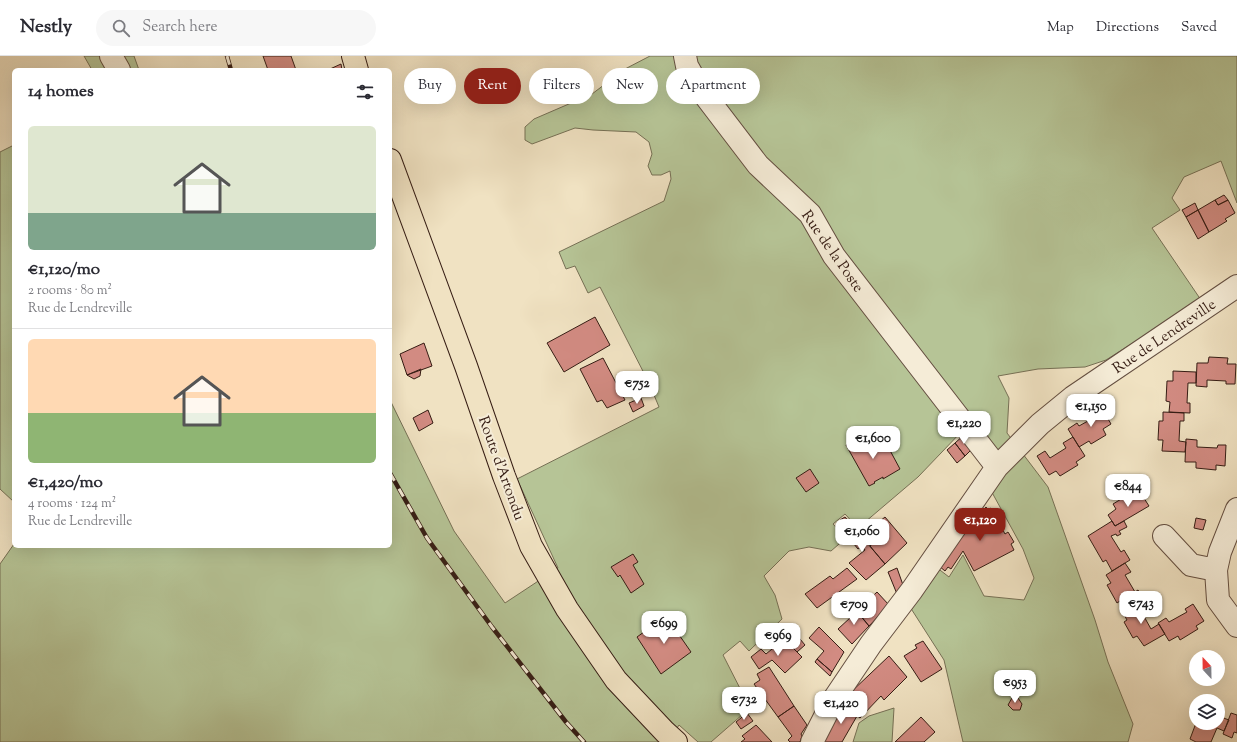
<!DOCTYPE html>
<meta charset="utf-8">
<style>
:root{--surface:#fff;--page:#f7f7f7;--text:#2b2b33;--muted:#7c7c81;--line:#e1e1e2;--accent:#8f2418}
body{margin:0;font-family:"Sorts Mill Goudy",serif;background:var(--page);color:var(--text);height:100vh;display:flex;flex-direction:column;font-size:15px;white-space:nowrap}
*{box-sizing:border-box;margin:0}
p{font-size:13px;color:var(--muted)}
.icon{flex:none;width:22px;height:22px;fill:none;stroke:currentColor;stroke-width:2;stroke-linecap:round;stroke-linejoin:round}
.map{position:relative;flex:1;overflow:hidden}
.panel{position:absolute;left:12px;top:12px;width:380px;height:480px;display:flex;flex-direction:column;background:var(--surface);border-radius:6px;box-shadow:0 4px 16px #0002}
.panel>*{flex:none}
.top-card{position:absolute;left:404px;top:12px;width:380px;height:36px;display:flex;gap:8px}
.needle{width:26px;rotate:338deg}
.controls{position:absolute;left:1189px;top:594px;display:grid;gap:8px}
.controls a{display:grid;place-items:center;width:36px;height:36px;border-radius:50%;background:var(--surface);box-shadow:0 4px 16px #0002;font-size:20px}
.price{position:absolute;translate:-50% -34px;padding:0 9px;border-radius:8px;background:#fff;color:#222;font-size:13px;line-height:26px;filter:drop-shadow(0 1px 2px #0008)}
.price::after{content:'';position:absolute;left:50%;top:24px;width:12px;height:9px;margin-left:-6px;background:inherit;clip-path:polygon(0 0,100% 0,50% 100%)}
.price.current{background:var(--accent);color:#fff}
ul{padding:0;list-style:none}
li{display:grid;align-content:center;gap:8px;height:212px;padding:0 16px}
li+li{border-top:1px solid var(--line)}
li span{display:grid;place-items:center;height:124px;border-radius:6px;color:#555}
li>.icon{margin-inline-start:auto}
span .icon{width:72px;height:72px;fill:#fffc;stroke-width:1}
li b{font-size:17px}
h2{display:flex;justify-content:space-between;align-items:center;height:48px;padding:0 16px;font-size:17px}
.pill{padding:0 14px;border-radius:18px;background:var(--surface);box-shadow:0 4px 16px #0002;font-size:14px;line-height:36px}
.pill.current{background:var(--accent);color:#fff}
header{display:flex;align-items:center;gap:24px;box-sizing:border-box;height:56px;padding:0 20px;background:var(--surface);border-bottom:1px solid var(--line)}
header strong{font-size:19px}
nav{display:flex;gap:22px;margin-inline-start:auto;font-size:14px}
.search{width:280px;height:36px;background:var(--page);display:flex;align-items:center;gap:10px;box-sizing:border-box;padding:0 14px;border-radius:22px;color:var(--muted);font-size:15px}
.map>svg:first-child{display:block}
.green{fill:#b6c496;stroke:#767055}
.building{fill:#d28b82;stroke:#361d14}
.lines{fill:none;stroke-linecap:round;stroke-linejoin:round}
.minor-casing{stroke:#644e40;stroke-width:24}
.major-casing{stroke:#361d14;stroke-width:24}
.minor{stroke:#f5ecd7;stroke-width:22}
.major{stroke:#f0e2c2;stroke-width:22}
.rail-casing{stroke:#361d14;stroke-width:4.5}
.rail{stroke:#f5ecd7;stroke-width:3;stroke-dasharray:9;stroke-linecap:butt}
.labels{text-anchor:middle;stroke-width:4;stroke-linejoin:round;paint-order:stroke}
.street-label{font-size:15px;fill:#361d14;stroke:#f5ecd7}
</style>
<header>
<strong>Nestly</strong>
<div class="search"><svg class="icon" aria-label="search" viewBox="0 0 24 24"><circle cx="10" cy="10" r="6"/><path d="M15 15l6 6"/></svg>Search here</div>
<nav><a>Map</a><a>Directions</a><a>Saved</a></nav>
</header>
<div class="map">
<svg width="1237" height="686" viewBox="0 0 1237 686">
<rect width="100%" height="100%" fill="#f0e2c2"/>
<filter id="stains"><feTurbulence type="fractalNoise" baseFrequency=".005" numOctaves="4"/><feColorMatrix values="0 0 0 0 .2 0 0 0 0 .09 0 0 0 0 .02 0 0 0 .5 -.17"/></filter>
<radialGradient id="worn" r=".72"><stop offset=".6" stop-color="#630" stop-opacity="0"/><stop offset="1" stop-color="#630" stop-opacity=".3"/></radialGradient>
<path class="green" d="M84 0H134L139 14H92Z
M650 0H1237V147L1221 105 1184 121 1172 142 1180 154 1152 172 1201 244 1106 304 1085 311 1038 313 998 320 1009 342 1007 377 1048 431 1095 564 1108 606 1133 668 1128 686H963L944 604 910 551 936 511 949 521 963 499 984 540 1024 544 1034 522 1023 493 983 420 994 411 964 373 918 421 858 472 845 458 833 468 846 482 831 495 809 491 789 495 764 520 775 539 782 563 749 595 740 585 723 599 750 652 711 686H698L679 669 668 686H0V508L14 488V490H390V344L454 475 505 547 558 512 517 423 659 351 649 327 600 231 588 237 575 210 566 213 559 196 664 145 671 123 670 115 661 119H652L648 110 652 98 649 86 636 76 593 74 575 72 532 88 525 84V71L534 63 592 38 625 13Z
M14 89V446L0 433V96Z
M894 652 892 686H853L859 667 869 660Z"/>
<path class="building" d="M263 0H291L296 14H268Z
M341 8 342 14H331L330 13Z
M1224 139 1228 144 1218 149 1215 144Z
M1215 144 1218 149 1228 144 1235 157 1225 163 1227 165 1209 176 1198 154Z
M1195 147 1198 154 1186 161 1182 154Z
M1198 154 1209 176 1198 183 1186 161Z
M595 261 610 289 564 316 547 287Z
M424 287 432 310 407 319 400 298Z
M1209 301 1228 302 1227 308H1236L1235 328H1226V325L1207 324V331L1196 330 1197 307H1208Z
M603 302 625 344 607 352 602 344 597 346 580 313Z
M421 313 420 320 414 323 407 319Z
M1173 315 1196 316V327H1188L1187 347H1190V357L1169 356 1170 346 1166 345 1167 325H1173Z
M641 342 644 350 633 356 629 347Z
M1100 349 1111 368 1103 373 1106 379 1091 388 1089 385 1079 391 1068 373 1077 367 1079 370 1095 361 1091 355Z
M428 354 433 367 419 375 413 362Z
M1163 356 1184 357V365H1180L1179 385 1186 386 1185 396 1162 395 1163 384H1158L1159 365H1163Z
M864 379 873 395 886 387 900 413 883 423V421L874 426 875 427 869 430 846 389Z
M964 379 973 392 965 400 955 387Z
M1073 381 1085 400 1076 406 1078 409 1060 420 1056 415 1049 419 1037 400 1045 395 1050 402 1066 392 1063 387Z
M1186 383 1197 384V391L1217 392 1218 389H1226L1225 410 1216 409V414L1196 412V406H1185Z
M955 387 965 400 957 407 947 394Z
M810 413 819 427 806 436 796 422Z
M1140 436 1149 450 1115 470 1108 459 1116 453 1113 448 1131 437 1133 441Z
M986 451 988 454 991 452 1005 478 1008 476 1014 486 1011 488 1014 494 974 515 963 495 951 513 948 511 945 515 939 510 975 458 979 461Z
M845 461 885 508 866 524 849 507 865 494 862 490 858 493 840 471 843 468 840 464Z
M885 461 907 487 885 508 870 490 877 484 869 474Z
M1196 462 1206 464 1203 474 1194 472Z
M1112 465 1115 470 1124 465 1127 471 1119 475 1121 478 1117 480 1116 478 1111 480 1121 496 1124 494 1130 504 1112 515 1106 504 1103 506 1088 480Z
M633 498 638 506 633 509 644 528 631 537 620 519 618 521 611 511Z
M1125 507 1131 516 1125 519 1135 536 1138 534 1143 542 1125 553 1120 545 1117 547 1107 529 1111 527 1106 519Z
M847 512 857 523 817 552 805 538 830 520 833 523Z
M897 512 903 529 897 538 888 516Z
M877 536 889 549 869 570 857 555Z
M1139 545 1144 553 1141 555 1151 573 1159 568 1165 578 1144 590 1137 580 1133 582 1124 566 1127 564 1122 555Z
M1193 548 1204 565 1196 570 1198 573 1180 584 1178 580 1169 585 1158 567 1166 562 1169 566 1187 556 1185 553Z
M853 551 869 570 852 588 838 573 851 561 847 556Z
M666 560 691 596 661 618 637 581Z
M789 570 795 577 784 583 781 576Z
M819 571 844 596 832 616 817 603 824 595 809 582Z
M795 577 805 589 797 596 784 583Z
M784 583 802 601 785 617 772 604 759 613 751 601 761 593 766 598Z
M923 585 942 613 921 626 904 600 917 592 915 589Z
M889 600 907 621 884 644 881 640 860 662 842 647 850 637Z
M817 603 832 616 830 620 815 606Z
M769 611 794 650 778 661 754 628 760 624 757 618Z
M1012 642H1018L1022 648 1020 654H1013L1008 649Z
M842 647 857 660 842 686H823Z
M794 650 807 669 801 678 802 680 800 686H790L788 684 792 680 778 661Z
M747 657 753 665 741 673 736 666Z
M1231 657 1237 659V677L1234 676 1232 682 1223 678Z
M1218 660 1229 664 1224 675 1217 672 1211 686H1196L1190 683 1196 667H1218Z
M921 661 935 676 924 686H895Z
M756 669 772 686H741L745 683 742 680Z"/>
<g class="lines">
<defs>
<path id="minor" d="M111 0 119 14
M685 0 687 10 700 33 758 109 810 158 834 200 997 411
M1237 453 1220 496 1216 514 1218 544 1237 570
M1164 480 1191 509 1216 514
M812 686 834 643 871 588 912 534 997 411 1040 368 1073 341 1237 230"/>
<path id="major" d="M353 0 357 14
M390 104 466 310 504 420 531 490 567 553 616 624 665 676 676 686"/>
</defs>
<use href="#minor" class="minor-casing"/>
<use href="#major" class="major-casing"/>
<use href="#minor" class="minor"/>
<use href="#major" class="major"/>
<defs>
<path id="rail" d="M227 0 231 14
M390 417 427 482 492 571 566 666 584 686"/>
</defs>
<use href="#rail" class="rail-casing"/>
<use href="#rail" class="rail"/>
</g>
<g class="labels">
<g class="street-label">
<text transform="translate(833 195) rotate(55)" y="5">Rue de la Poste</text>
<text transform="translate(1164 280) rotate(-34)" y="5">Rue de Lendreville</text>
<text transform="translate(502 412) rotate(70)" y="5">Route d'Artondu</text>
</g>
</g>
<rect width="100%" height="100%" filter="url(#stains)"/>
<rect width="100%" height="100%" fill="url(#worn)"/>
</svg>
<div class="controls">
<a><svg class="needle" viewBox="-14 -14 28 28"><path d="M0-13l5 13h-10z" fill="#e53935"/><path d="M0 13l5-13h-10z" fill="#7c7c81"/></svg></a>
<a><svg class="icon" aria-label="layers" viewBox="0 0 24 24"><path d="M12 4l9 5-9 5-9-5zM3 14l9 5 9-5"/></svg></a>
</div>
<b class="price" style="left:637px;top:349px">€752</b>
<b class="price" style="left:1091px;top:372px">€1,150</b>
<b class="price" style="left:964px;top:389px">€1,220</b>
<b class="price" style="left:873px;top:404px">€1,600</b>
<b class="price" style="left:1128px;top:452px">€844</b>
<b class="price current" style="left:980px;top:486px">€1,120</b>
<b class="price" style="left:862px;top:497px">€1,060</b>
<b class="price" style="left:1141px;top:569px">€743</b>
<b class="price" style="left:854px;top:570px">€709</b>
<b class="price" style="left:664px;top:589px">€699</b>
<b class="price" style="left:778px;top:601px">€969</b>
<b class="price" style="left:1015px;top:648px">€953</b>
<b class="price" style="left:744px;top:665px">€732</b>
<b class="price" style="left:841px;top:669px">€1,420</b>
<div class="top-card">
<a class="pill">Buy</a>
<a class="pill current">Rent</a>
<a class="pill">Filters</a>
<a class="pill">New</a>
<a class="pill">Apartment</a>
</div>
<section class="panel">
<h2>14 homes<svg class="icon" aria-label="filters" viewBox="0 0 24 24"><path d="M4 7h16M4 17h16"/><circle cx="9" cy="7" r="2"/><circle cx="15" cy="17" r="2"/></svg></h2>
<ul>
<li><span style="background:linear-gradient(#dfe7d0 70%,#7fa58c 0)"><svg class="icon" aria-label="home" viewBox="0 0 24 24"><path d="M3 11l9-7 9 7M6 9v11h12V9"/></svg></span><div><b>€1,120/mo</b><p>2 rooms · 80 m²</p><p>Rue de Lendreville</p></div></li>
<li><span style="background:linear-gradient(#ffd9b3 60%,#8fb573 0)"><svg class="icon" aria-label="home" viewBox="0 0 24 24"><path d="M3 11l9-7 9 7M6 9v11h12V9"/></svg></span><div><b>€1,420/mo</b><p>4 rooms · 124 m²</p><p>Rue de Lendreville</p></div></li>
</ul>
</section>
</div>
